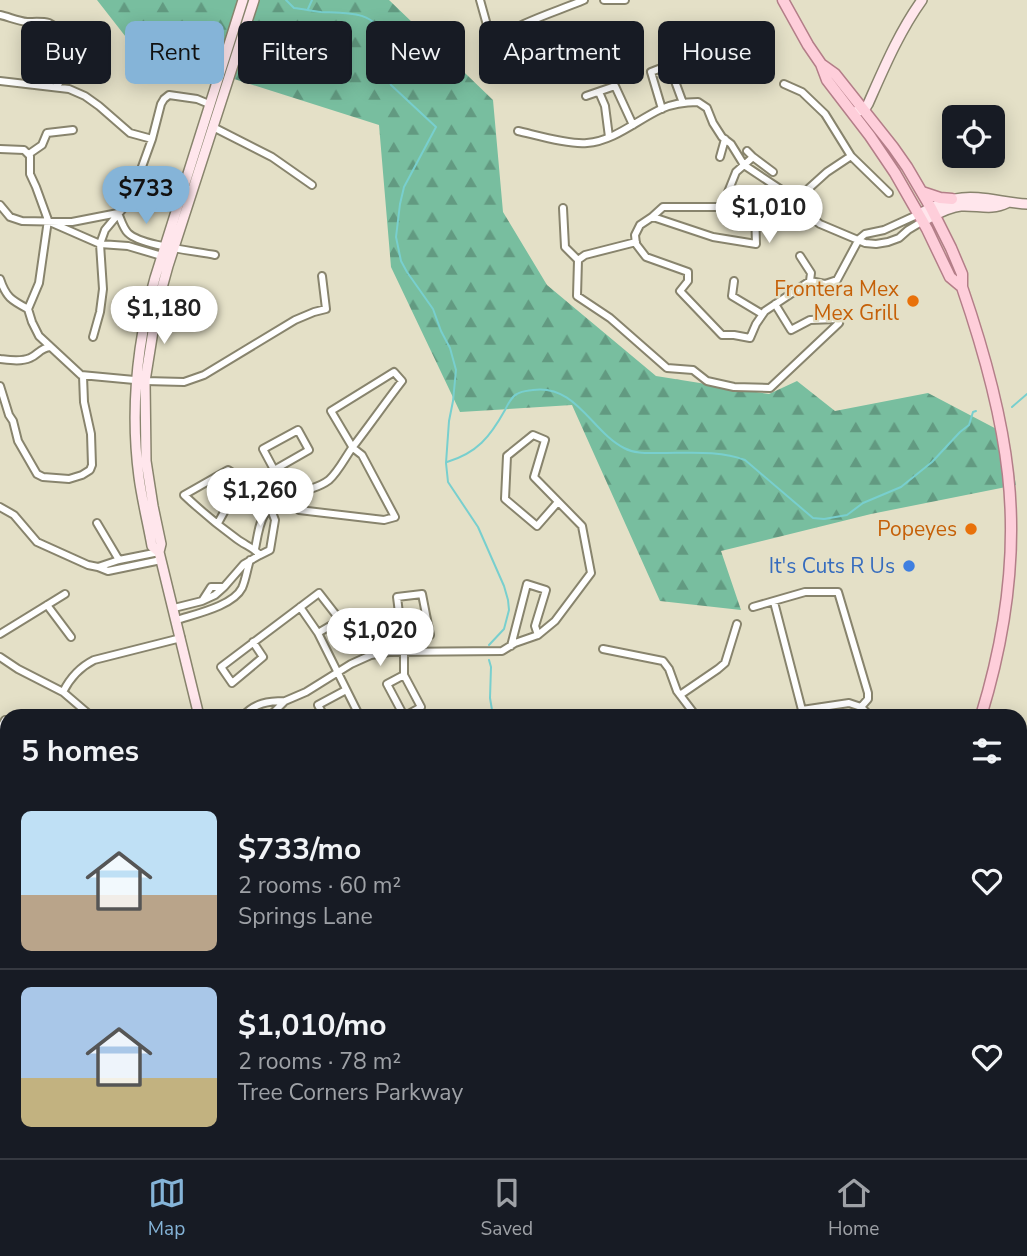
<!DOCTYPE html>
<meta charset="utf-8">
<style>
:root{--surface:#171b24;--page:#20242c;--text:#f1f3f6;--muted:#9ea1a6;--line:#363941;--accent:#85b4d8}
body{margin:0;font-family:"Nunito Sans",sans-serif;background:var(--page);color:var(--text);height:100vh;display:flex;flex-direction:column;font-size:26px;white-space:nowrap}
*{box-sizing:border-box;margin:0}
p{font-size:23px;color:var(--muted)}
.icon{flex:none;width:38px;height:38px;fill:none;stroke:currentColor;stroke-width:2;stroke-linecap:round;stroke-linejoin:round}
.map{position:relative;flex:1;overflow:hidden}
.panel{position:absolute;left:0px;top:709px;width:1027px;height:450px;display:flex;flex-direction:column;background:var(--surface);border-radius:21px 21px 0 0;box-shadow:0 4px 18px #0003}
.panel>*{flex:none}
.banner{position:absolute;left:21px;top:21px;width:985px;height:63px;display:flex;gap:14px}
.tools{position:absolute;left:942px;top:105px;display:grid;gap:14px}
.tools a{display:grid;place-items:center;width:63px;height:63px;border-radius:10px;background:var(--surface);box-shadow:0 4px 18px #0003;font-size:35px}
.price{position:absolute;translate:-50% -60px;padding:0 16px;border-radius:24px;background:#fff;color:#222;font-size:23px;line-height:46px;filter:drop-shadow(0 2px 4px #0008)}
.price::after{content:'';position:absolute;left:50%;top:42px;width:21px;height:16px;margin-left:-10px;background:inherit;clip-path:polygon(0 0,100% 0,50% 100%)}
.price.active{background:var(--accent);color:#111}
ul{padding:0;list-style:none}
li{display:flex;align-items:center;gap:21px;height:175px;padding:0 21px}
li+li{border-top:2px solid var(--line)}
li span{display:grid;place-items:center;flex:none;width:196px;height:140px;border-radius:10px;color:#555}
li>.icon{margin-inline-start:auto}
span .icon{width:84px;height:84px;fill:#fffc;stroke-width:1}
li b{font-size:30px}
h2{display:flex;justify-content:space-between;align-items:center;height:84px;padding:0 21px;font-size:30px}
.tag{padding:0 24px;border-radius:10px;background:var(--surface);box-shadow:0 4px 18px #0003;font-size:24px;line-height:63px}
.tag.active{background:var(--accent);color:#111}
.tabs{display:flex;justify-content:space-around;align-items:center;height:98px;border-top:2px solid var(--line);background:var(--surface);font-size:19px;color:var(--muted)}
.tabs a{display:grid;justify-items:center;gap:4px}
.tabs .active{color:var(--accent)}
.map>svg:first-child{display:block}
.forest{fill:url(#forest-firs)}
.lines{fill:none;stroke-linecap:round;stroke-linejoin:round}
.stream{stroke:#78cfce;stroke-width:2}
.street-casing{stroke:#88846d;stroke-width:10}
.secondary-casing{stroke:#88846d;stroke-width:12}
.primary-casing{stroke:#b37e88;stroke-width:13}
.highway-casing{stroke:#b37e88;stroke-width:14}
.street{stroke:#fff;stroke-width:6}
.secondary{stroke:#ffe6ec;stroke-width:9}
.primary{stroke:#feceda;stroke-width:10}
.highway{stroke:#feadc1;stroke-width:10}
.food-dot{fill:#e8710a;stroke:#e4e0c7;stroke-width:2.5}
.shop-dot{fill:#3f7fe0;stroke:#e4e0c7;stroke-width:2.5}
.labels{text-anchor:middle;stroke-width:5;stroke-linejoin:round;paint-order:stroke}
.food-label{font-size:21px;fill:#c56008;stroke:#e4e0c7;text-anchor:end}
.shop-label{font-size:21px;fill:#366cbe;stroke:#e4e0c7;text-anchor:end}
</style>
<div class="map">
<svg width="1027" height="1158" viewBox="0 0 1027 1158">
<defs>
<pattern id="forest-firs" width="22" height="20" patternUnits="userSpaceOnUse" patternTransform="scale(1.75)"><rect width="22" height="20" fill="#78be9f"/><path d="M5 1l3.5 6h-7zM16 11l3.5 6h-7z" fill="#629a81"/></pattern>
</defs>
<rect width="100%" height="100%" fill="#e4e0c7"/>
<path class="forest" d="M97 0H389L493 100 503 212 547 285 656 376 769 394 797 381 835 411 928 393 1006 434 1016 485 871 514 721 551 741 610 660 601 572 405 460 412 391 267 379 125 231 78 161 82Z"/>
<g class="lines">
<path class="stream" d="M286 0 294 8C303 9 312 11 321 12 343 13 376 10 382 37 386 56 380 66 391 85L436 127 404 187 400 204 396 237 401 261 407 272 433 309 441 331 450 348 456 370 453 401 449 421 446 463 448 482 478 527 504 586 508 600 509 610 504 629 489 645
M308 9 312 0
M1012 407 1027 394
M447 462C477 453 490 437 505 410 508 404 511 397 517 394 522 391 527 391 533 390 576 384 592 432 624 448 635 454 648 453 660 453 688 453 720 450 745 460L813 518 824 519 847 515 863 503 901 487 932 462 960 432 969 425 973 412 976 411
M489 660 491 667 490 698 493 716
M889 1152 892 1158"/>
<defs>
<path id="street" d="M480 0 492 43C519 22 553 13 584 0
M604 0H625
M0 15C9 17 18 21 27 22 34 22 42 21 49 23 58 27 81 50 77 61 74 68 61 79 56 87
M0 81 69 89 85 96 99 106 130 133 152 139 161 104 164 99 169 95 197 99 209 104
M784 84 802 92 825 114 851 156
M599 92 605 106 609 137
M586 96 615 86 633 125
M662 109 651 72 669 65 683 103
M213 127 272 157 312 185
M518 131C536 135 570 145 587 143 614 141 637 120 661 109 672 104 685 102 698 102L707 108 713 123 722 137 731 144 744 165 736 172 722 207H663L652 217 640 225 635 235 636 244 646 257 688 272V281L680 291 722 335H734L750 338 756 324 765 311 810 281 825 284 837 280 859 239 865 234 884 230 919 214
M0 149 24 150 30 156V174L36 187 48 220 39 283 28 309
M29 154 42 145 47 133 73 130
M720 157 725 139
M753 157 773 172
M780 189 796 200 809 216 820 224 865 243 876 244 888 242 899 238 908 230 923 221
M796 200 827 172 851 156 889 193
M0 205 10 217 22 221 72 222 118 213C121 220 123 228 128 233 141 246 196 251 215 255
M563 208 565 247 578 260 577 296 610 318 667 368 693 370 707 381 734 387 770 388 839 323 836 319 810 320 791 330 775 304
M653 217 713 237 756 244 755 211 780 189 744 165 753 157 747 151
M52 223 100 244 128 246 165 257
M800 256 811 273 810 281
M578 260 585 255 636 242
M0 279C6 297 11 300 28 309L32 322 39 336 81 375 145 381 184 382 204 375 295 320 314 312 326 309 322 276
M734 281 732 296 762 314
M93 337 100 312 103 289 100 244 105 230 130 200 152 139
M0 359C9 360 21 362 30 358 38 355 40 348 50 347
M0 386 9 415 13 421 18 441 37 474 43 477 69 479 82 475 90 470 92 465 91 434 84 402 83 376
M353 448 362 455 395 517 384 520 299 510 287 494C301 492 317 489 329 480 338 472 345 458 352 448 369 426 385 403 402 381L394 372 331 411 353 448
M0 507 14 515 37 542 88 565 98 567
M97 523 119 560
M255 549C261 517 260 514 287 494L263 449 298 430 309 450 274 470
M159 552 119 560 98 567 108 571 161 560
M260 555 270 550 275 520 270 507
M202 601 215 595 224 587
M774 602 802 710 849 703 861 707 870 716
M47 605 71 637
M300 607 318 633
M753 607 805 592H838L868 693V699L861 707
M174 608 202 601 211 587H224L244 564 260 555C254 548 245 545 237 539 219 526 201 511 184 495L228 470 237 476 241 481 218 523
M177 620C195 614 233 606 242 588 246 579 247 569 250 560
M0 634 65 594
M538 635 555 621 591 573 582 526 534 477 545 440 533 435 507 456 505 499 537 526 558 502
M253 642 263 657 232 683 221 667 319 593 340 620 318 633 359 715 357 716
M402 642 430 635 422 594 397 597 404 653V675L421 707 405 716
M603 649 663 661 669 669 677 691 696 716
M0 657 18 669 63 692 91 716
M63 692C70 678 80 667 94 660L181 638
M680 695 718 669 725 663 737 624
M243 716C255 703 268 701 285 701
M270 716 285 701 306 692 351 664 371 655 389 652 502 651 515 643 538 635 535 626 546 590 527 584 511 646
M324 716 318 705 346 690
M404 716 387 684 404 675
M0 729 5 720
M0 755 7 759
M0 816 3 814
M0 981 7 976
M1020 1025 1027 1021
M481 1152 484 1158
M547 1152 550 1158
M554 1152 561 1158
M845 1152 850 1158
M68 1158 79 1152"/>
<path id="secondary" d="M857 111 864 110 868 104C884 68 899 32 922 0
M919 214C931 208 943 201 955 199 978 194 1004 203 1027 204
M923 221C935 215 948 207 961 206 978 205 991 211 1007 203
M159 552 152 546C148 523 142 500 139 477 130 409 137 343 155 278L243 0
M199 716 159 552 161 544 153 506 146 461 145 381 157 306 168 266 254 0
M311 1152 313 1158
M567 1158 576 1152
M653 1158 662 1152"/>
<path id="primary" d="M783 0 808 45 821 64 827 80 870 136 895 173 927 229 950 277 962 287
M821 64 835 74 893 147 907 167 931 208 951 248 962 274V287C983 348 1001 410 1008 474 1017 555 1005 638 981 716
M922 192 940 198 952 199
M1020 838 1027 833
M1020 887 1027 889
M1020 897 1027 907
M1020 917 1027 927"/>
<path id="highway" d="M1020 862 1027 857
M1020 878 1027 873
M597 1158 607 1152
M629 1158 641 1152"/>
</defs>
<use href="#street" class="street-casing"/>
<use href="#secondary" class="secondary-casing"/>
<use href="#primary" class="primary-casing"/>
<use href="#highway" class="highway-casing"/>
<use href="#street" class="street"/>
<use href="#secondary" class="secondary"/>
<use href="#primary" class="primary"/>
<use href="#highway" class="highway"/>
</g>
<g class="food-dot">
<circle cx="913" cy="301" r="7"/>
<circle cx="971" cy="529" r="7"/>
</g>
<circle class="shop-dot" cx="909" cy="566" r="7"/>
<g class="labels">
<g class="food-label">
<text x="899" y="296">Frontera Mex<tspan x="899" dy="24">Mex Grill</tspan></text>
<text x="957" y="536">Popeyes</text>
</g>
<g class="shop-label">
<text x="895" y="573">It's Cuts R Us</text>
</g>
</g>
</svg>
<div class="tools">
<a><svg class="icon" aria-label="locate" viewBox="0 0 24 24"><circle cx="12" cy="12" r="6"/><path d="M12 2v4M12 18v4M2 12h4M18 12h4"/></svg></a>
</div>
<b class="price active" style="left:146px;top:226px">$733</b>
<b class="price" style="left:769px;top:245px">$1,010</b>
<b class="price" style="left:164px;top:346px">$1,180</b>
<b class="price" style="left:260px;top:528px">$1,260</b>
<b class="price" style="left:380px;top:668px">$1,020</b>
<div class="banner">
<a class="tag">Buy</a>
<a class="tag active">Rent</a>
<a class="tag">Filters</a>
<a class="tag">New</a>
<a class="tag">Apartment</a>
<a class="tag">House</a>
</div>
<section class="panel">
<h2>5 homes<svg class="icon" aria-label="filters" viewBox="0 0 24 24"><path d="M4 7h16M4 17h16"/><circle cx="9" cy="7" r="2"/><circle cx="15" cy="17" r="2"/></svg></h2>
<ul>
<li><span style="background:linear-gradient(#bfe0f5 60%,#b9a48a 0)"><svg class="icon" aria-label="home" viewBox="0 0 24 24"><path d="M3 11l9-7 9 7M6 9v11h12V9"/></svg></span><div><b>$733/mo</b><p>2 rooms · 60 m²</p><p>Springs Lane</p></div><svg class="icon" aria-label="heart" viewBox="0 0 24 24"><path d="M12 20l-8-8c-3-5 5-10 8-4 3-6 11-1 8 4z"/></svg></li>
<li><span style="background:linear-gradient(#a9c7e8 65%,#c2b280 0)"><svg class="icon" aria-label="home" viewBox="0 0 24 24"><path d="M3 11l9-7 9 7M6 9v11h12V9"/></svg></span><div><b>$1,010/mo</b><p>2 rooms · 78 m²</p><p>Tree Corners Parkway</p></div><svg class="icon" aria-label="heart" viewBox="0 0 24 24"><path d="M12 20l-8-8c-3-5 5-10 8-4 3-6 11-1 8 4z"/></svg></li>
</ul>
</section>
</div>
<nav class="tabs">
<a class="active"><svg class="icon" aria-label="map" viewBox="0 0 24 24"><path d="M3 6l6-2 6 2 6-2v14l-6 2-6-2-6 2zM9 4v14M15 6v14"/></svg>Map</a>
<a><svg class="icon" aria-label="saved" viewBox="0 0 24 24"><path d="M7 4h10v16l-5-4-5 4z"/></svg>Saved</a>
<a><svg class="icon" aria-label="home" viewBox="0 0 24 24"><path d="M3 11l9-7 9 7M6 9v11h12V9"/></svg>Home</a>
</nav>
